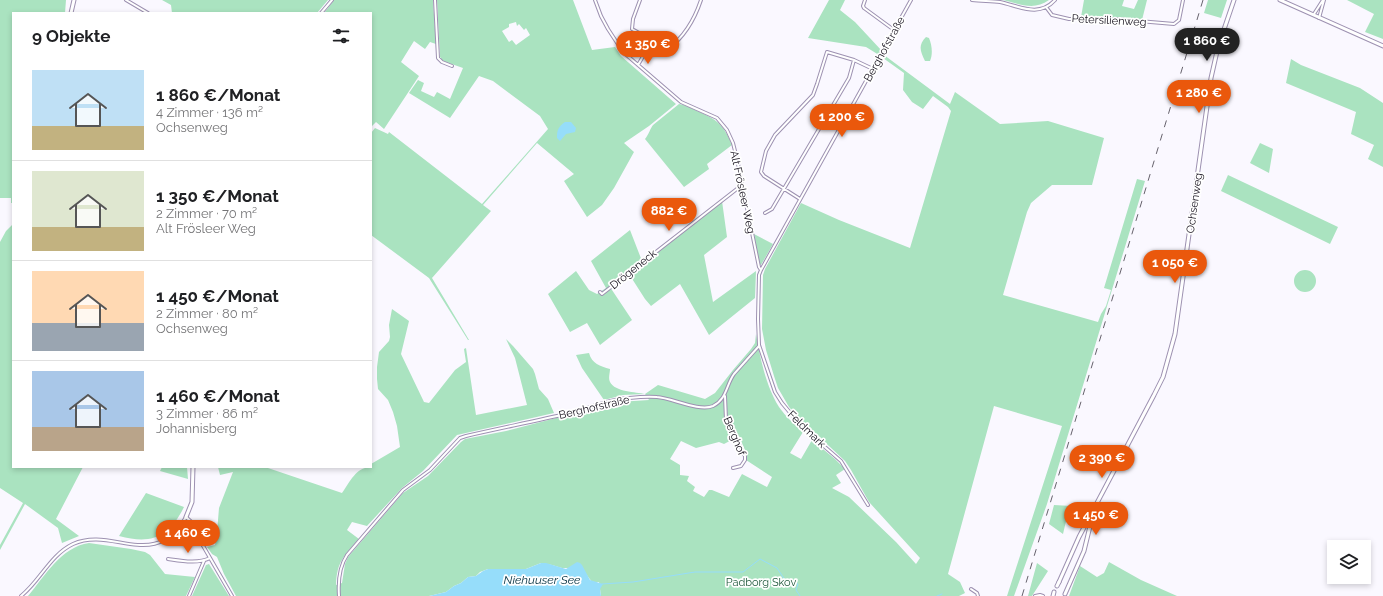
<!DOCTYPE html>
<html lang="de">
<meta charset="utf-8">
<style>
:root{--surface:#fff;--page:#f6f6f6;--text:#202124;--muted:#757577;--line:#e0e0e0;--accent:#ea580c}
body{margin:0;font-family:Raleway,sans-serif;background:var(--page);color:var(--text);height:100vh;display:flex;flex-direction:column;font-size:15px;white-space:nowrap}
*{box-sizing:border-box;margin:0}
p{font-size:13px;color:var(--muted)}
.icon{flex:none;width:22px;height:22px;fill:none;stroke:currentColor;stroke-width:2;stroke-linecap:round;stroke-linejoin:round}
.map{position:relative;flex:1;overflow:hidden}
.side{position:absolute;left:12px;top:12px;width:360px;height:456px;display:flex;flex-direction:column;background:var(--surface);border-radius:0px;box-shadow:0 2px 6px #0003}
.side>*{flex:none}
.controls{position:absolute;left:1327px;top:540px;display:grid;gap:8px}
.controls a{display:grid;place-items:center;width:44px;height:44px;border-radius:0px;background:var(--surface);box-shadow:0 2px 6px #0003;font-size:20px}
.price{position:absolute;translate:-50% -34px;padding:0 9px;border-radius:14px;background:var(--accent);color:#fff;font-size:13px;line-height:26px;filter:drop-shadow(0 1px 2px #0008)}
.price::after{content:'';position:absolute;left:50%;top:24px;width:12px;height:9px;margin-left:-6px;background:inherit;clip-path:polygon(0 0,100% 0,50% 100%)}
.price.active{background:#222;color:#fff}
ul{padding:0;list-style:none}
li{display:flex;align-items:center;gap:12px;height:100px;padding:0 20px}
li+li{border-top:1px solid var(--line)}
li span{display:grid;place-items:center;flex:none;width:112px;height:80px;border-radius:0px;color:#555}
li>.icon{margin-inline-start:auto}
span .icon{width:48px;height:48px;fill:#fffc;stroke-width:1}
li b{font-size:17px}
h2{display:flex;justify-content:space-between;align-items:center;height:48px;padding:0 20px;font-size:17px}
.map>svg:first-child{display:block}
.green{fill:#aae3c0;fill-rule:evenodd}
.water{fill:#96ddfa}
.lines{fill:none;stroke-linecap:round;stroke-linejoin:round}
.stream{stroke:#96ddfa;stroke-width:1}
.minor-casing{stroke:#9d91b1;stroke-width:4}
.tertiary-casing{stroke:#9d91b1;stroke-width:5}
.secondary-casing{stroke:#9d91b1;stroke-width:5}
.minor{stroke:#fff;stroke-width:2}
.tertiary{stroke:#fff;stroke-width:3}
.secondary{stroke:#fff;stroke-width:3}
.rail{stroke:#66626c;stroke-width:1;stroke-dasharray:7 7;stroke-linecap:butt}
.labels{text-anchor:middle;stroke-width:3.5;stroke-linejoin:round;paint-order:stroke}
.street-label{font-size:11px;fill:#16111d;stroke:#fff}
.park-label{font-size:11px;fill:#1e583a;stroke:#fff}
.water-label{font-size:12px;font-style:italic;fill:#03303f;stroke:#fff}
</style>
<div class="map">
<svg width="1383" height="596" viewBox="0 0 1383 596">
<rect width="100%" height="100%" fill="#faf8ff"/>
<path class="green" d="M0 0H66L65 13H13V203H11V198H0Z
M162 0H328L317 13H172L171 5Z
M334 0H433L436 44 430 42 425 49 414 41 401 62 419 76 384 129 376 122 371 127V13H324Z
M437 0H573L592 50 615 47 621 56 676 104 649 126 624 143 634 152 614 188 602 205 587 217 564 181 574 174 537 143 483 205 491 211 432 278 469 340H468L429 278 371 235V133L375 128 388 134 389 132 482 204 548 129 540 116 493 81 479 76 450 118 409 93 418 80 424 83 421 91 434 97 437 92 450 99 463 68 443 61 440 57ZM516 22 517 26 519 24 524 30 526 28 530 35 516 45 512 40 509 42 502 31 509 27V24Z
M829 0H845L840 10 855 22 882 51 879 55 866 47 808 38Z
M1003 0H1049C1034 11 1020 4 1003 0Z
M1084 0H1124L1122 6 1134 9 1138 0H1147L1142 20 1115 17H1081Z
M1208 0H1227L1221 18 1204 13Z
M1347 0H1383V39L1365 32 1374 14Z
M926 37 929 38C932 45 933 54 930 61H925C920 51 918 45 926 37Z
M884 55 950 104 955 92 1000 124 1048 121 1104 138 1092 185H1052L1031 203 1027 212 1003 295 1098 322 1101 314 1106 306 1111 290 1104 288 1137 179 1145 181 1047 504 1014 596H1007L1062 426 994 406 948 574 960 582 965 593 959 596H601L599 582H592L586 574 569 568H562L552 565 541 563 526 569H488L480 572 476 576 468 577 461 583 454 586 446 592 429 596H236L224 574 217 557 212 554 207 547 215 545 217 532 219 508 233 472 220 475 218 467H265L342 493C350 482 356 467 371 467V464L400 447 397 426 393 412 388 400 378 389 377 379V367L379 352 389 341 390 337 389 325 392 309 409 321 401 354 424 402 429 403 455 370 466 362 464 349 466 348 476 415 527 405 515 358 506 339 513 346 533 369 535 374 539 389 548 399 554 413 457 435 423 471 402 488 367 526 352 522 347 530 359 539C344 556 337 561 336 585L342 583 345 564 348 557 397 500 403 493 428 476 461 442 465 439 506 431 618 402 649 400 645 394 623 395 604 400 582 368 576 355 589 353C592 364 600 366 610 369 610 373 608 378 610 382 615 392 636 392 645 394L658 385 705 399 715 393 733 370 751 349 755 343 756 334C760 358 766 386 779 407 786 417 794 424 803 432L790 453 801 459 812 440 835 459 845 469 836 475 841 483 832 488 849 497 896 542 916 564 920 558 869 502 851 470 845 461 799 418 789 407 778 388 774 376 766 350 762 329 763 275 765 269 801 203 839 220 910 248 951 111 948 107 933 96 923 109 912 102 903 90 904 73 883 58ZM739 436 745 450 746 460 772 477 767 487 742 474 729 497 712 490H709L704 497 693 491 695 487 687 481 689 476 680 475V465L670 459 681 441 696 448 719 442 724 444Z
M1291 59 1301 65 1360 88 1383 103V167L1368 159 1374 145 1351 134 1356 112 1286 83Z
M679 104C685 105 691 108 697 111 717 119 724 125 732 145L707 164 709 169 684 187 645 139C649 134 650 129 653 125Z
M1260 143 1273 149 1269 173 1250 163Z
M1228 175 1338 227 1330 244 1221 191Z
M722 201 727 237 704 255 713 302 756 271 755 298 709 335 680 284 651 306 645 299 629 274Z
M13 224V467H83L56 519 79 536 62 543 58 528 25 504 0 550V545L23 503 0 488V242L6 231Z
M630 230 642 261 610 287 632 320 600 345 587 323 570 332 548 294 576 271 589 290 597 294 606 288 591 261Z
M754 234 773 244 761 265 759 264Z
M1294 281a11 11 0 1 1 22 0a11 11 0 1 1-22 0Z
M162 467H187L188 479 160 471Z
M146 493 184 507C169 537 152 545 119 536Z
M1054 505 1089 507 1088 509 1067 517 1063 534 1049 524Z
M89 543 131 549 145 552 150 555 165 574 195 577 186 596H28C45 576 61 547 89 543Z
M1109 562 1141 580 1177 596H1069L1080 566 1097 577 1104 573Z
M1037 563 1048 571 1032 596H1028Z
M209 564 229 596H192L206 565Z"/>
<path class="water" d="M565 122H571L576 128 575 132 566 134 560 141 557 138C557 130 558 127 565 122Z
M577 562 580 563 582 565 590 580 603 584 600 589 601 596H429L446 592 454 586 461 583 468 577 476 576 483 571 488 569H526L541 563H546L566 569Z"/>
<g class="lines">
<path class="stream" d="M602 584 633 582 695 572H743L760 559 777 568 785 580 798 584 796 590 800 596
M937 596 942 594"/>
<defs>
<path id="minor" d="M126 0 148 13
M435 0 438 58 442 62 452 66
M595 0 601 16 608 29 623 52 681 102 717 118 727 130 733 143 737 159 759 267 761 270
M640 0 633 19 632 29 668 49C684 37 695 18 701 0
M865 0 863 6 864 8 894 30
M972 0C981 1 991 1 1000 2 1019 6 1039 18 1055 0
M1046 7 1052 15 1069 19H1115L1174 24 1179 20 1183 0
M321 13 332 0
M1314 14 1323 0
M1319 18 1324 0
M638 65 652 41
M800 199 764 176 761 172 766 151 775 135 813 95 817 84 827 52 854 60 873 69
M765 213 772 209 849 78 854 60
M600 292 602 294 742 185
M725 396 726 420 745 456V460L741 466 733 468
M868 505 841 461 802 427 782 403 775 392 759 345 758 319 759 275 761 270 911 0
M168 559C182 561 198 564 210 558
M971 589 977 593 978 596
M21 596C40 581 50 555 73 544 113 526 154 572 186 517L197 527 202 544 232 596
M189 596 204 561
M339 596C338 582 339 567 347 555L403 490 430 470 460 438 466 436C501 428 536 421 570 413 590 408 609 399 629 398 638 397 648 396 657 397 672 398 699 412 713 406 727 399 726 385 734 374L759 346
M1035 596 1040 595 1043 596"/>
<path id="tertiary" d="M71 13 74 0
M186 517 192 502 193 467
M1057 586 1059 582
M1053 596 1054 592"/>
<path id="secondary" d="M1280 0 1383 46
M1059 582 1079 537 1154 395 1163 377 1175 334 1211 78 1218 47 1234 0
M1065 594 1084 551 1093 514"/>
</defs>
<use href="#minor" class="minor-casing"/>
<use href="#tertiary" class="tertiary-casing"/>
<use href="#secondary" class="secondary-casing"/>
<use href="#minor" class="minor"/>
<use href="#tertiary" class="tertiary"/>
<use href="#secondary" class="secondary"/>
<path class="rail" d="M1022 596 1203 0"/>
</g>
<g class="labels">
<g class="street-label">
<text transform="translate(1109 20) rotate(3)" y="4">Petersilienweg</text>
<text transform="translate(884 49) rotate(-61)" y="4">Berghofstraße</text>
<text transform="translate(743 192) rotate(78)" y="4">Alt Frösleer Weg</text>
<text transform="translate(1194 203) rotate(-82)" y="4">Ochsenweg</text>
<text transform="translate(633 269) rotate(-39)" y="4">Drögeneck</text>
<text transform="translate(594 407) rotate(-13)" y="4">Berghofstraße</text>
<text transform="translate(807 429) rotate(44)" y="4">Feldmark</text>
<text transform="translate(735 436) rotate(67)" y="4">Berghof</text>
</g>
<g class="park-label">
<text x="761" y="586">Padborg Skov</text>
</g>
<g class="water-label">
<text x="542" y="584">Niehuuser See</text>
</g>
</g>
</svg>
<div class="controls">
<a><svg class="icon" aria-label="layers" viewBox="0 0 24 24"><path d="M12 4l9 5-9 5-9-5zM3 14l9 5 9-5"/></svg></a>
</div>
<b class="price active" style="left:1207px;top:62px">1 860 €</b>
<b class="price" style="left:648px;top:65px">1 350 €</b>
<b class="price" style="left:1199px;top:114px">1 280 €</b>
<b class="price" style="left:842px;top:138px">1 200 €</b>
<b class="price" style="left:669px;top:232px">882 €</b>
<b class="price" style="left:1175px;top:284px">1 050 €</b>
<b class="price" style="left:1102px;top:479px">2 390 €</b>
<b class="price" style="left:1096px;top:536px">1 450 €</b>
<b class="price" style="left:188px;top:554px">1 460 €</b>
<section class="side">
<h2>9 Objekte<svg class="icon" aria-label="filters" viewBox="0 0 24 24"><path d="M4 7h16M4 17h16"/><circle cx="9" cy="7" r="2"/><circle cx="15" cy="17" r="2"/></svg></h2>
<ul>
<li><span style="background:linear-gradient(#bfe0f5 70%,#c2b280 0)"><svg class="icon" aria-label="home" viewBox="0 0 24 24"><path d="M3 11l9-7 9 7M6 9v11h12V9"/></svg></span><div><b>1 860 €/Monat</b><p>4 Zimmer · 136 m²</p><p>Ochsenweg</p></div></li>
<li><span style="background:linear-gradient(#dfe7d0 70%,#c2b280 0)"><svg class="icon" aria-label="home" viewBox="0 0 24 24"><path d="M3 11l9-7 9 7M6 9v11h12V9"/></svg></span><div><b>1 350 €/Monat</b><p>2 Zimmer · 70 m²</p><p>Alt Frösleer Weg</p></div></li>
<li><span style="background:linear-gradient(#ffd9b3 65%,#9aa5b1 0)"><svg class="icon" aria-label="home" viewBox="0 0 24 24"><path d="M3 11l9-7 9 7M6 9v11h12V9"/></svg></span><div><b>1 450 €/Monat</b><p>2 Zimmer · 80 m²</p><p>Ochsenweg</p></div></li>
<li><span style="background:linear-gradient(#a9c7e8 70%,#b9a48a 0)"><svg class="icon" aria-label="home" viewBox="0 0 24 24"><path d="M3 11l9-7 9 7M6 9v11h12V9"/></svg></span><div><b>1 460 €/Monat</b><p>3 Zimmer · 86 m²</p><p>Johannisberg</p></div></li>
</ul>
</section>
</div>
